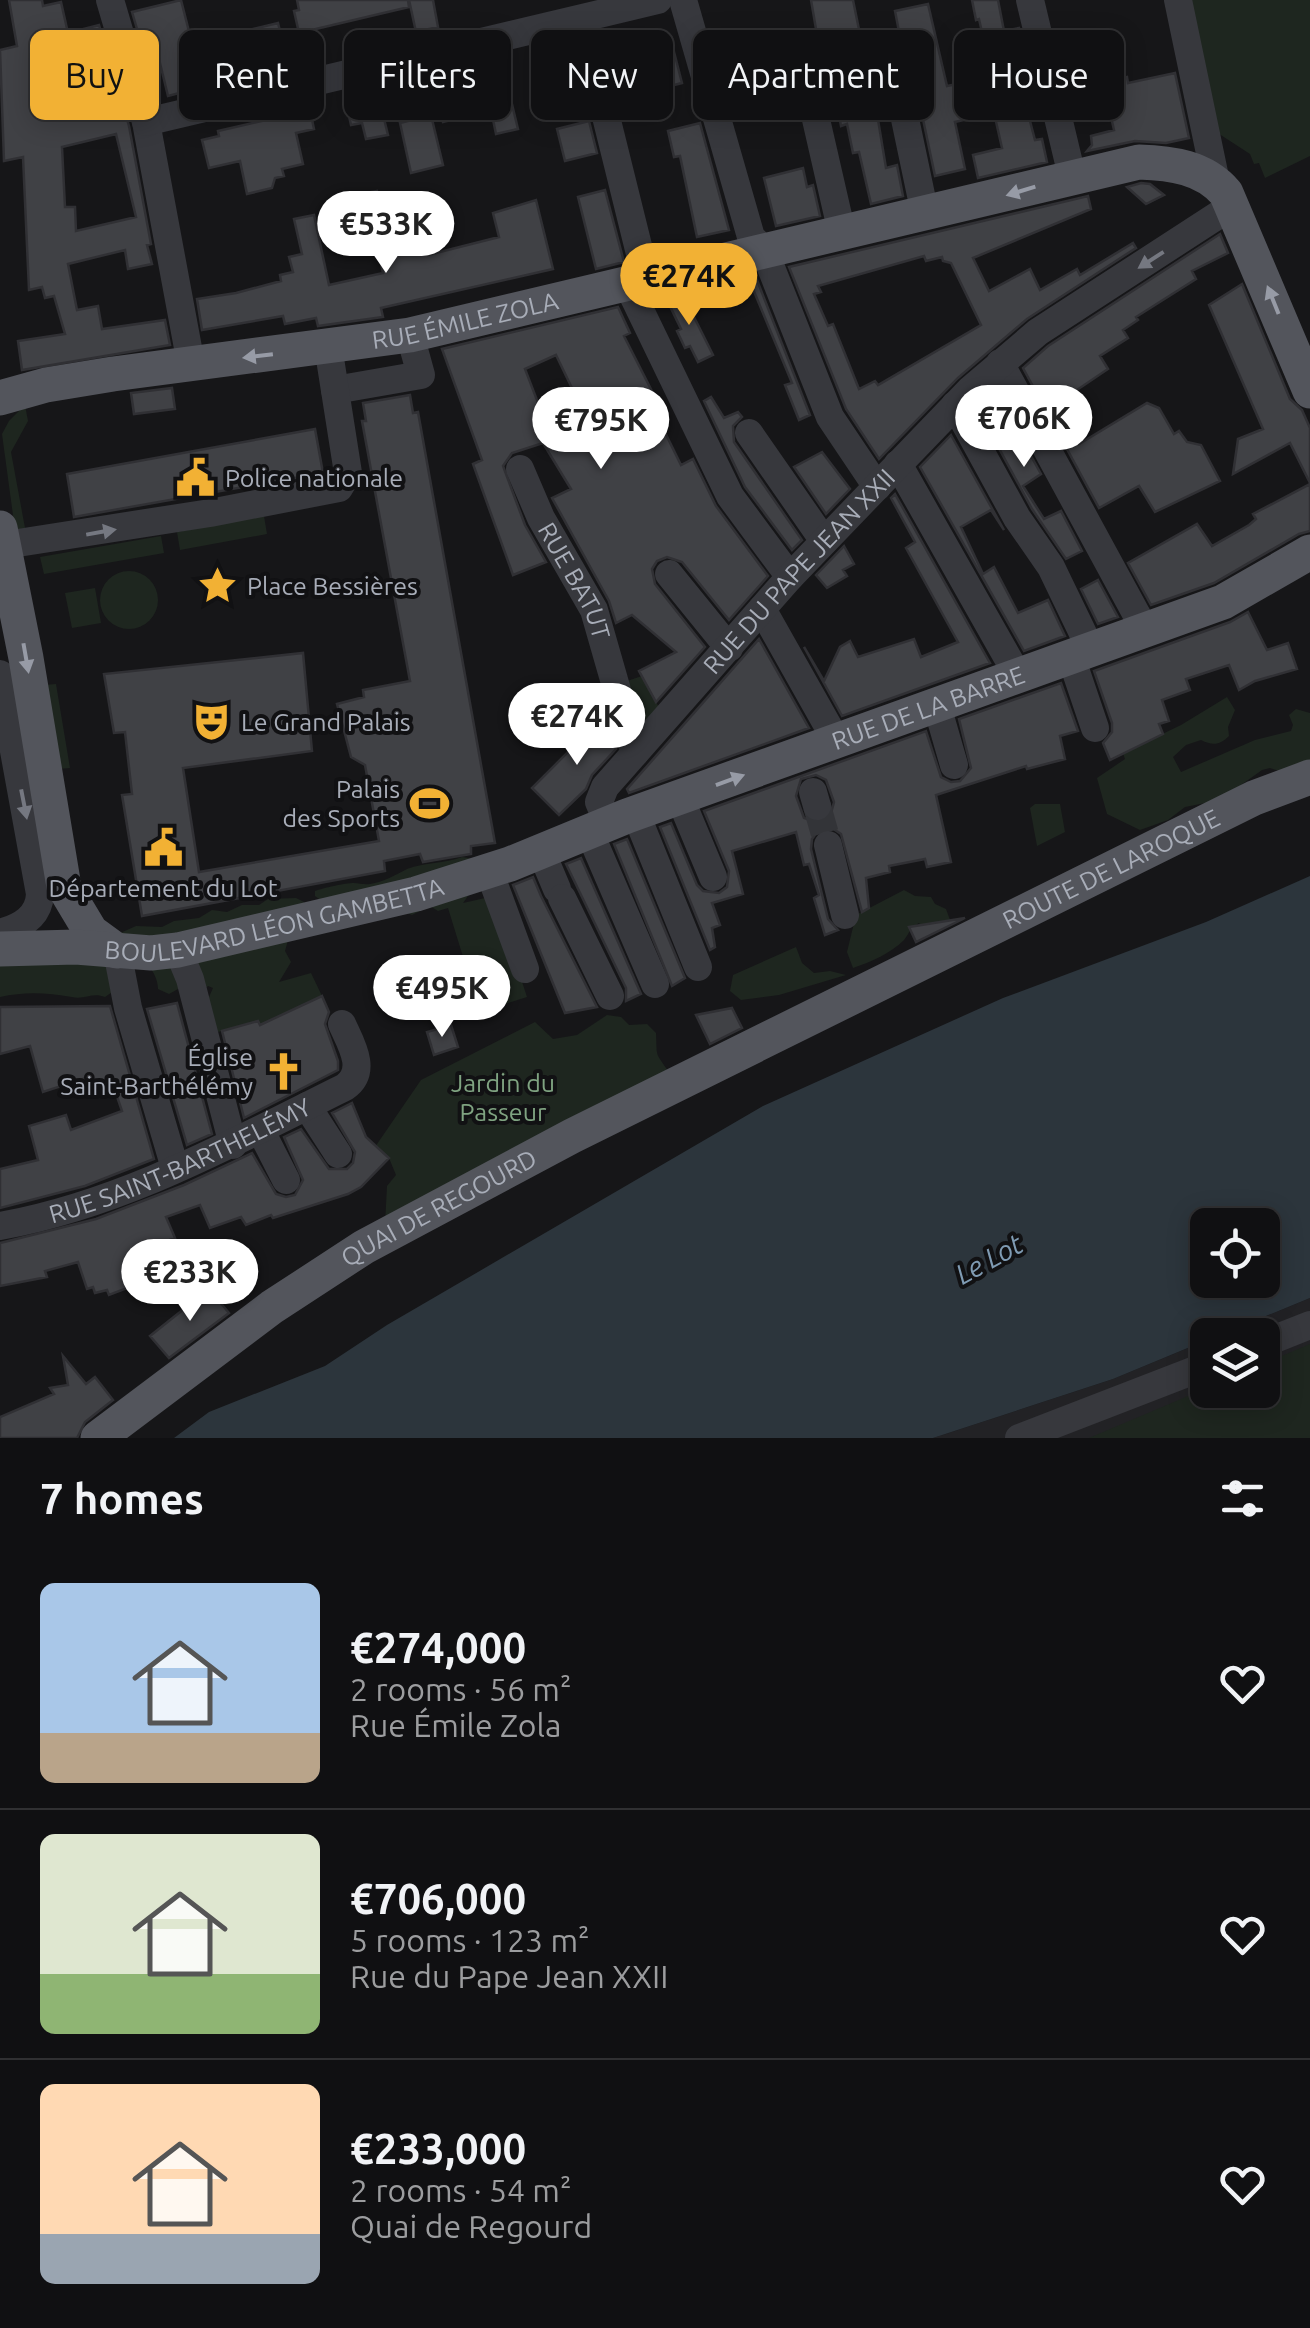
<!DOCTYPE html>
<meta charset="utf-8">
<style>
:root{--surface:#101012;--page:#1e1e20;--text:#f1f3f6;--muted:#9c9d9f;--line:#303032;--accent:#f2b134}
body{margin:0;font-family:Ubuntu,sans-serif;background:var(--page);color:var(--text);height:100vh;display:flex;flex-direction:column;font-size:38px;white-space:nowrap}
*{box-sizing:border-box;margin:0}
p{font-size:32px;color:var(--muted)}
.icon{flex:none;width:55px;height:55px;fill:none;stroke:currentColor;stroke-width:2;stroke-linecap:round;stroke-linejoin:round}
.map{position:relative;height:1438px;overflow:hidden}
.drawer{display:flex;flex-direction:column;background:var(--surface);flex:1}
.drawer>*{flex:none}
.guide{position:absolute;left:30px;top:30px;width:1250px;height:90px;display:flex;gap:20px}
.controls{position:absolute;left:1190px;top:1208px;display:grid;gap:20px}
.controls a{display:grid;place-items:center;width:90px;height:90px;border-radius:15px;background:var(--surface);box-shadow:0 5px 25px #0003,0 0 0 2px var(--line);font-size:50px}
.price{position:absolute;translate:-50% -85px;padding:0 22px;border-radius:35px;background:#fff;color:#222;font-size:32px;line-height:65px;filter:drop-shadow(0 2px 5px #0008)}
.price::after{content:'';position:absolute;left:50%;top:60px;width:30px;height:22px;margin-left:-15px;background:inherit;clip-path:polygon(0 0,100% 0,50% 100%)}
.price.on{background:var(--accent);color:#111}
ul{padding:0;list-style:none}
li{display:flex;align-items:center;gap:30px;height:250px;padding:0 40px}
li+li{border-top:2px solid var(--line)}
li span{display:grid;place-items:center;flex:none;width:280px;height:200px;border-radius:15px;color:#555}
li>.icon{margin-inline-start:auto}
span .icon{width:120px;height:120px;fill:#fffc;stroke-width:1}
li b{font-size:42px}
h2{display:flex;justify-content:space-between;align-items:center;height:120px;padding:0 40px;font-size:42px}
.tag{padding:0 35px;border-radius:15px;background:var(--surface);box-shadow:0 5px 25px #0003,0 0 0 2px var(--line);font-size:35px;line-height:90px}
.tag.on{background:var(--accent);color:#111}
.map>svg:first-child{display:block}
.built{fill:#222225}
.green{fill:#1e261f}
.water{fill:#2c353c;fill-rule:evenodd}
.building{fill:#404145;stroke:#303034;stroke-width:2.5;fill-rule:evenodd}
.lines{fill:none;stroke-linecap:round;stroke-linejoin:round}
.minor-tunnel{stroke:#333438;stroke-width:28;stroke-dasharray:28 14;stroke-linecap:butt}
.minor{stroke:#37383d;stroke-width:28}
.major{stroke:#53555c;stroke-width:35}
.oneway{fill:#979ba6}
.oneway2{fill:#757881}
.labels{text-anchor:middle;stroke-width:8;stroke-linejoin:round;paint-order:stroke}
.street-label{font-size:25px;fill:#a8adb8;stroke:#111113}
.poi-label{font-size:25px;fill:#a8adb8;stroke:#111113;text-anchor:start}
.park-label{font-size:25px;fill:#7fa381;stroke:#111113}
.water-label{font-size:28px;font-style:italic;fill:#7f9bb3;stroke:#111113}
</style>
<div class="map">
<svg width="1310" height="1438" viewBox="0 0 1310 1438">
<rect width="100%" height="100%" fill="#161618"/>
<path class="built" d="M1310 1298V1438H933L1113 1379 1207 1340 1208 1390H1262V1335H1220Z"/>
<path class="green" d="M1184 0H1310V156L1265 178 1259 163 1254 164 1250 154 1210 128C1205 83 1205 40 1184 0Z
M25 405 28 421 11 452 25 528 15 530 2 434 9 421Z
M264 516 267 534 180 550 177 532Z
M161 536 164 553 44 574 40 557Z
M100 600a29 29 0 1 1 58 0a29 29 0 1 1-58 0Z
M95 588 101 623 72 628 65 593Z
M642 676 662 713 644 729 624 682Z
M56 684 70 768 58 769 45 685Z
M1227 697 1235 710 1228 727 1229 736C1220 745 1213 746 1201 740L1186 745 1173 757 1181 772 1255 740 1291 731 1293 725 1289 715 1296 709 1310 713V763L1285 773 1270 768 1262 770 1220 800 1185 807 1168 820 1140 830 1107 814 1097 778 1125 759 1123 753 1181 725Z
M1035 804H1060L1065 832 1037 846 1030 808Z
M462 857 475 859 473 889 463 903 494 896 527 997 480 1012 448 908 438 911 430 906 412 915C382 901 341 918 315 896V891C323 888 345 883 354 883 359 883 364 885 370 884 383 882 396 875 407 869 425 862 444 864 462 857Z
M904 890 915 896 931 897 935 904 946 909 950 920 922 928 919 923C909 929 911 931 904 940 891 953 871 962 853 968L847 952 856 915Z
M296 898 304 902 310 915 288 940 285 951 291 962 279 982 311 973 322 996 260 1025 257 1021 211 1034 205 1006 213 988 208 986 202 991 178 989 169 994 158 989C158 967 133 950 118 934L136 926 162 927 174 921 199 918 212 910 227 912 242 905H259L268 899Z
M796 947 802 963 814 973 830 971 846 975 779 995 741 1000 730 991 733 975Z
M0 951 98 956 121 986 105 997C92 992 85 1000 72 997 48 993 26 991 0 997Z
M607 1015 621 1017 629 1025 647 1024 656 1033C657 1059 655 1051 668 1071L385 1225 387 1186 396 1175 389 1158 375 1147 421 1080 535 1022 553 1039 577 1035Z
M1310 1344V1438H1089L1207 1388 1262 1390 1263 1364Z"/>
<path class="water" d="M1310 876V1298L1220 1335H1208L1207 1340 1113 1379 933 1438H174L209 1412 325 1366 387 1325 763 1106 1003 998 1206 922ZM1208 1225H1262V1280H1208Z"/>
<path class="building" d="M9 0H42L43 6 61 2 68 33 99 25 129 126 151 244 147 245 152 264 128 269 125 250 68 264 77 310 98 306 102 329 165 320 170 345 22 370 18 341 65 334 54 296 45 298 42 287 29 290 23 157 4 161 0 50 17 46ZM116 134 136 217 76 231 75 207H65L62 147Z
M181 0 196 59 248 46 245 31 278 23 288 63 191 87V90L168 96 155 43 142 46 132 12Z
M297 0H408L409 7 299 33 294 11 299 10Z
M409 0H433L438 27 416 32Z
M811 0H853L865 59H868L886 168 897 165 903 196 871 204 859 152 853 153 847 124 841 126 837 105 842 104 830 44 808 49 804 31 816 29Z
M972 0H998L1004 31 1019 28 1033 100 1025 102 1035 140 1042 139 1047 162 978 178 973 155 1002 148 994 113 955 122 965 169 935 176 909 53 905 43 901 42 895 11 928 4 947 86 957 84 960 98 995 90 979 19 976 20Z
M755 32 762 54 788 46 791 56 787 71 795 107 750 118 728 40Z
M673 48 682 83 651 91 643 56Z
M573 57 580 86 548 94 541 65Z
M484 67 485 71 503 67 518 129 496 134 491 110 443 122 433 78Z
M1175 73 1189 138 1166 143 1135 141 1087 151 1092 145 1091 136 1114 130 1103 82 1127 77 1128 83Z
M369 92 370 96 378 94 388 135 366 139 362 123 351 125 345 98Z
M310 110 314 129 296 133 303 164 282 169 284 176 275 178 272 188 247 194 240 161 209 168 202 140 219 136 218 131Z
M431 115 443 165 411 173 400 123Z
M589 121 597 153 565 161 557 129Z
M700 123 729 230 697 237 680 156 674 157 668 131Z
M803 168 807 187 813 185 820 216 776 226 764 178Z
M1141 183 1150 184 1164 195 1146 204 1127 187Z
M605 190 624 262 596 269 578 197Z
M377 191 380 209 358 214 354 195Z
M1088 196 1091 209 973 258 989 291 1030 269 1040 290 1077 269 1080 275 1133 243 1136 248 1027 319 958 378 879 459 846 409 789 267ZM924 256 926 261 942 257 943 261 951 263 981 325 878 385 875 381 859 389 833 324 828 326 814 294 821 292 818 286Z
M536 200 553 269 381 308 383 317 318 326 316 318 285 324 283 316 202 330 197 299 236 293 281 281 280 275 293 272 289 257 302 254 294 219 314 215 329 285 383 273 379 255 426 245 428 255 499 237 493 213Z
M1220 234 1228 253 1192 271 1196 279 1136 317 1138 320 1123 330 1128 338 1100 356 1108 369 1065 398 1071 408 1062 413 1079 444 1147 403 1159 408 1174 434 1179 431 1187 442 1201 445 1220 481 1155 512 1139 486 1099 508 1023 368 1048 346Z
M755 275 810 415 799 420 785 385 792 383 748 277Z
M1242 284 1290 399 1302 410 1310 428V483L1290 443 1233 474 1238 439 1263 429 1209 305Z
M682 293 713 355 698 362 690 346 685 348 677 331 681 329 667 300Z
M618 307 630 333 624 336 661 409 655 412 681 465 693 459 716 506 768 576 729 620 682 562 667 557 657 561 652 569 655 584 705 647 656 702 639 671 676 652 632 615 616 623 609 601 552 498 571 489 543 443 512 453 503 466 525 525 546 562 513 575 473 464 482 460 442 349ZM556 355 582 409 550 424 540 408 525 369Z
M172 388 175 409 134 414 131 393Z
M995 391 1041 474 1023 486 1044 519 1061 511 1082 551 1066 559 1032 509 977 408Z
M410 395 413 413 418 412 495 843 471 846V854L423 862 420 854 384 861 385 871 142 916 122 795 132 794 125 732 114 733 104 674 303 653 312 751 183 768 199 872 379 841 365 765 351 757 337 704 364 697 363 690 410 681 362 421H366L363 403Z
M711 397 724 418 738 412 742 417 733 426 734 442 802 540 792 550 745 487 704 401Z
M315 429 323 473 74 517 67 474Z
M951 435 1004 530 991 510 961 527 983 574 994 567 1018 613 1048 600 1065 636 1024 651 920 467Z
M822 452 850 489 826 514 794 467Z
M1310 484V531L1299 534 1214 583 1151 605 1128 563 1197 524 1212 546 1249 525 1256 519 1253 514Z
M895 494 990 663 842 716 804 647 824 681 840 647 850 641 858 657 914 639 921 657 958 642 906 548 915 542 891 498Z
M844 546 854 564 843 570 847 576 827 588 816 575Z
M1098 580 1118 617 1098 624 1081 589Z
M1248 612 1267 650 1288 643 1297 669 1255 681 1239 690 1229 665 1186 679 1190 690 1162 700 1169 721 1159 724 1163 734 1110 760 1103 743 1112 732V723L1094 671 1230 622Z
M759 639 809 728 629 793 627 789Z
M1061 683 1078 731 1060 736 1065 759 1027 769 1026 766 936 795 951 862 927 867 925 859 889 866 890 872 866 878 869 908 862 912 841 834 832 828 817 832 812 839 811 849 828 919 838 930 825 935 814 898 819 895 809 864 804 865 796 832 732 851 743 894 712 903 720 925 712 928 715 947 710 950 660 827 671 823 697 885 703 891 719 893 727 887 729 871 704 811 926 731 941 777 951 782 960 781 971 768 959 719ZM816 775 826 780 834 802 830 817 821 823 804 818 796 796 801 779Z
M605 715 616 749 592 775 586 789 559 815 532 788Z
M627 839 685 978 672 986 614 844Z
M581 858 641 994 626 1001V988L566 864Z
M533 877 541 896 597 1007 565 1013 513 885Z
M965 918 916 942 909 927Z
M322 996 329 1012 325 1024 338 1061V1070L244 1118 222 1031 258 1021 260 1025Z
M177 1003 212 1134 187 1145 147 1009Z
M110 1006 154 1159 85 1186 0 1208V1169L38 1160 29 1126 66 1115 71 1130 122 1111 111 1079 95 1085 92 1076 43 1092 30 1046 0 1054V1007Z
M732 1008 742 1028 710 1044 696 1015Z
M451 1025 458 1047 434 1055 427 1032Z
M352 1103 366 1137 389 1158 361 1187 348 1194 273 1218 271 1215 246 1225 241 1217 210 1228 200 1205 166 1217 175 1238 151 1247 164 1274 109 1295 107 1290 95 1293 93 1287 87 1289 78 1262 45 1271 47 1277 0 1286V1243L96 1219 184 1185 252 1153 276 1194 286 1197 295 1195 303 1180 284 1137 301 1129 329 1169H347L353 1163 355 1152 332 1113Z
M209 1289 229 1313 169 1358 150 1336Z
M63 1356 86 1384 95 1377 113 1400 85 1422 77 1438H0V1417L54 1394 50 1388 68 1385Z"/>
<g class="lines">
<path class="minor-tunnel" d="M817 806 828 845"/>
<g class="minor">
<path d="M110 0 146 122 191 364"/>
<path d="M683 0 751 237 764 250 830 417 877 487"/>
<path d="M1030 0 1072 176"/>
<path d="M1178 0 1216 182"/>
<path d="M590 52 646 278"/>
<path d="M892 57 925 214"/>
<path d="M804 67 842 233"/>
<path d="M146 122 658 0"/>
<path d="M627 283 730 496 790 577"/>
<path d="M1000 363 1145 630"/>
<path d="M335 390 421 375 410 335"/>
<path d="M955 405 1017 518 1051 567 1091 650"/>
<path d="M749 433 824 541"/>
<path d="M898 464 1018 676"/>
<path id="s1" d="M520 469 541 518 594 610 635 753"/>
<path d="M5 545 210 513 339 488 348 473 328 346"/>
<path d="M669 574 729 648"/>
<path d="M762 609 837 742"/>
<path d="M1071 657 1095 728"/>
<path d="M0 674 40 894C39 917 21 927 0 933"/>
<path d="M937 706 954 765"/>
<path d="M813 792 817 806"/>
<path d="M680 798 713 877"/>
<path d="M636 814 698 967"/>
<path id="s2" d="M608 824 599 802 605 787 790 577 970 390 1038 332 1232 206"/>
<path d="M589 831 655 984"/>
<path d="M828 845 845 915"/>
<path d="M541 851 557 889"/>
<path d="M489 871 525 969"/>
<path d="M562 898 610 996"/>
<path d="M178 950 190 979 233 1145"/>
<path d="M117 951 128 1008 175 1168"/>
<path d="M307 1106 338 1154"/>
<path d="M261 1131 286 1180"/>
<path id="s3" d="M0 1226C123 1204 234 1142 345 1087 368 1071 351 1044 342 1024"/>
<path d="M1262 1344 1310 1325"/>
<path d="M1019 1438 1208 1365"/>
</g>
<g class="major">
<path id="s4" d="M0 398 46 385 113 374 410 335 1139 162C1171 163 1204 167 1226 193L1310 391"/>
<path d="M0 528 26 658 64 887 91 932 117 951"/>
<path id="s5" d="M0 949 76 947 151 953 178 950 416 894 510 864 627 816 1223 602 1310 552"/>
<path id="s6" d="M98 1438 272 1307 364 1247 572 1136 1254 798 1310 777"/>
</g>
</g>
<defs><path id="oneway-solid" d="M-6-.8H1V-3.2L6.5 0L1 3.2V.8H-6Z" transform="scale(2.5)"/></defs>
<g class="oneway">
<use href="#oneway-solid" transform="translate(1021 191) rotate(163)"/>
<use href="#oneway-solid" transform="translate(1273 300) rotate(-112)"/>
<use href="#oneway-solid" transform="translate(258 356) rotate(173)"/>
<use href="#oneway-solid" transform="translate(26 658) rotate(80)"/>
<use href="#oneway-solid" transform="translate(730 780) rotate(-20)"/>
</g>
<g class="oneway2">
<use href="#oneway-solid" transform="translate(1151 260) rotate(147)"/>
<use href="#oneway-solid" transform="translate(101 532) rotate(-10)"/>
<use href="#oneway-solid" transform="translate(24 804) rotate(79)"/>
</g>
<defs>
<symbol id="civic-bare" viewBox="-9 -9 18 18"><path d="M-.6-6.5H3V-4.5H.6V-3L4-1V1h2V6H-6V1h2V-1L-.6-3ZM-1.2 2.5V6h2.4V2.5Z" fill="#f2b134" stroke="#111113" stroke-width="2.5" paint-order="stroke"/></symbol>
<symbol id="sight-bare" viewBox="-9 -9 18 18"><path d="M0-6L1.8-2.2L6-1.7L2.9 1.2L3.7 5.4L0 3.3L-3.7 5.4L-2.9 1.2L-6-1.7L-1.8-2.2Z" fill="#f2b134" stroke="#111113" stroke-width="2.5" paint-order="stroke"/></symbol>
<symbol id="theatre-bare" viewBox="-9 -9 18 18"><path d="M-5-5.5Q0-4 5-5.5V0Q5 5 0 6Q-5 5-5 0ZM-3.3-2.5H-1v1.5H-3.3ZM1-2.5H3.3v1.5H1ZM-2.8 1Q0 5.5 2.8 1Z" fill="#f2b134" stroke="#111113" stroke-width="2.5" paint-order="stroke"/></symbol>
<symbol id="stadium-bare" viewBox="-9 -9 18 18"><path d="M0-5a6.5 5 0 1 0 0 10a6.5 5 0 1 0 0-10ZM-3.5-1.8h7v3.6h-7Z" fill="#f2b134" stroke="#111113" stroke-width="2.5" paint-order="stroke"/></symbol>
<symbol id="church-bare" viewBox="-9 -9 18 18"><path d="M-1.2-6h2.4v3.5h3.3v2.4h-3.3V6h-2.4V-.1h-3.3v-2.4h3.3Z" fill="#f2b134" stroke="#111113" stroke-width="2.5" paint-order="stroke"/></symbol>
</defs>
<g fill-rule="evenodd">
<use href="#civic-bare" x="168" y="450" width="55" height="55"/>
<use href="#sight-bare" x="190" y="558" width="55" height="55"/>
<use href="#theatre-bare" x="184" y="694" width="55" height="55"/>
<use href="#stadium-bare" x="402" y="776" width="55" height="55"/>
<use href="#civic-bare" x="136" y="820" width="55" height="55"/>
<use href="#church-bare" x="256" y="1044" width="55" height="55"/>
</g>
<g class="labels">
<g class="street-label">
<text dy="9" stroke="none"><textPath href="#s4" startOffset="472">RUE ÉMILE ZOLA</textPath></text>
<text dy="9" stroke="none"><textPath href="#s2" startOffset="330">RUE DU PAPE JEAN XXII</textPath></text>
<text dy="9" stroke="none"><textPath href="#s1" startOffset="125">RUE BATUT</textPath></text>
<text dy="9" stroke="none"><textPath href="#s5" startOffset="968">RUE DE LA BARRE</textPath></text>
<text dy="9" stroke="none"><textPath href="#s6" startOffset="1165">ROUTE DE LAROQUE</textPath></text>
<text dy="9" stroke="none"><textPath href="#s5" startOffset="278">BOULEVARD LÉON GAMBETTA</textPath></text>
<text dy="9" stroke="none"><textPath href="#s3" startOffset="192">RUE SAINT-BARTHELÉMY</textPath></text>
<text dy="9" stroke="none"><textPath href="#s6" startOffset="412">QUAI DE REGOURD</textPath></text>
</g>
<g class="poi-label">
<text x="225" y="487">Police nationale</text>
<text x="247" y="595">Place Bessières</text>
<text x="241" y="731">Le Grand Palais</text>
<text x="400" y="798" text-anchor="end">Palais<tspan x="400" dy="29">des Sports</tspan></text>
<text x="163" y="897" text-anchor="middle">Département du Lot</text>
<text x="253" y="1066" text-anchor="end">Église<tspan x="253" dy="29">Saint-Barthélémy</tspan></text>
</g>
<g class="park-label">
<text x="503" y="1092">Jardin du<tspan x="503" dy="29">Passeur</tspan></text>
</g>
<g class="water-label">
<text transform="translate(989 1259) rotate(-29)" y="10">Le Lot</text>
</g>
</g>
</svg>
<div class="controls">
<a><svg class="icon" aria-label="locate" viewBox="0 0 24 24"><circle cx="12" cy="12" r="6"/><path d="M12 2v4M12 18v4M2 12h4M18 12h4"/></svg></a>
<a><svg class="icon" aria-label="layers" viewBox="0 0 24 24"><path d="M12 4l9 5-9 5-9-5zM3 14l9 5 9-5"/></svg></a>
</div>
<b class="price" style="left:386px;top:276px">€533K</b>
<b class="price on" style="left:689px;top:328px">€274K</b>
<b class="price" style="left:1024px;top:470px">€706K</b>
<b class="price" style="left:601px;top:472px">€795K</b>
<b class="price" style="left:577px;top:768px">€274K</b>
<b class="price" style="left:442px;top:1040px">€495K</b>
<b class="price" style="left:190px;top:1324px">€233K</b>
<div class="guide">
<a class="tag on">Buy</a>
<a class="tag">Rent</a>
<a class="tag">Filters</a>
<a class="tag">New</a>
<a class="tag">Apartment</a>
<a class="tag">House</a>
</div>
</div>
<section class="drawer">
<h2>7 homes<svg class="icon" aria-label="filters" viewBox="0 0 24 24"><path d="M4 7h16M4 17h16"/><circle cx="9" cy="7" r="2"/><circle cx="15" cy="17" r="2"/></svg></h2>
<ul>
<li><span style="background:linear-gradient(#a9c7e8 75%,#b9a48a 0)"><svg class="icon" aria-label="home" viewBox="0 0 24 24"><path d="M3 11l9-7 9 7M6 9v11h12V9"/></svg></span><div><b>€274,000</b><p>2 rooms · 56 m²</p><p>Rue Émile Zola</p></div><svg class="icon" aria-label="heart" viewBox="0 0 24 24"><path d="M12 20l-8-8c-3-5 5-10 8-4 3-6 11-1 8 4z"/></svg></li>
<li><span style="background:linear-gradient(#dfe7d0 70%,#8fb573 0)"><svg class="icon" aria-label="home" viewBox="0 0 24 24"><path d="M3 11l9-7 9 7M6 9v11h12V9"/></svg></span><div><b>€706,000</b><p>5 rooms · 123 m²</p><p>Rue du Pape Jean XXII</p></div><svg class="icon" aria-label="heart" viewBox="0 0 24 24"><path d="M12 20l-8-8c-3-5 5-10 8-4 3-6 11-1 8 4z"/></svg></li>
<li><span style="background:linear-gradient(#ffd9b3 75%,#9aa5b1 0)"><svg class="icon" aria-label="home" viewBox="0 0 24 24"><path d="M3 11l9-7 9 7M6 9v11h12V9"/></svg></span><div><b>€233,000</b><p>2 rooms · 54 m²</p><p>Quai de Regourd</p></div><svg class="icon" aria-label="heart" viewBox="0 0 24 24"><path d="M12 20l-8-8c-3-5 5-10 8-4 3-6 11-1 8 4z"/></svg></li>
</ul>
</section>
